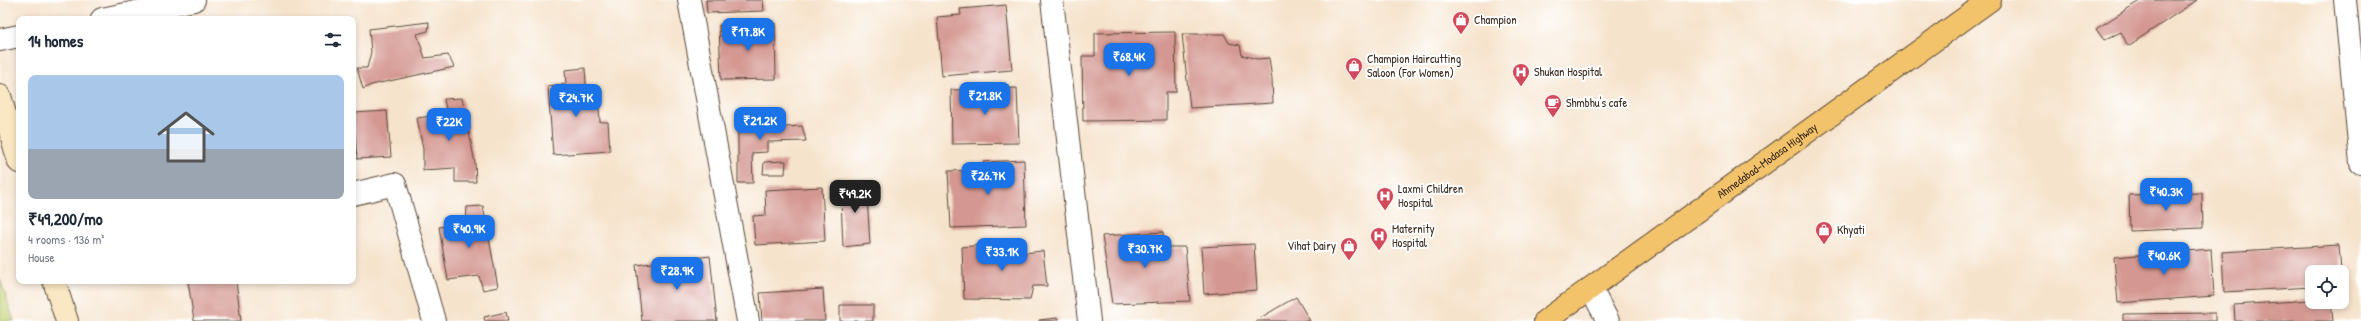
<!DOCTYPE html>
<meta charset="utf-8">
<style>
:root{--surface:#fff;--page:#f6f6f7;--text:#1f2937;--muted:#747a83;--accent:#1a73e8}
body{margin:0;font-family:"Patrick Hand",sans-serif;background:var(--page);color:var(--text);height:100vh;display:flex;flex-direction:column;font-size:15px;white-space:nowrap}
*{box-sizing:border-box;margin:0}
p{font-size:13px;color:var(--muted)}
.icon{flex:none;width:22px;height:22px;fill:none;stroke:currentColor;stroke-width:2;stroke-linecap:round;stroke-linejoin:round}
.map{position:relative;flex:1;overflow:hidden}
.drawer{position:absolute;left:16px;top:16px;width:340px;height:268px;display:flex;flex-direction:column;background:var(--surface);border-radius:8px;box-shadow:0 2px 6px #0003}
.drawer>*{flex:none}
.controls{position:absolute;left:2305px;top:265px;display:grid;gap:8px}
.controls a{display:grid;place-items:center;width:44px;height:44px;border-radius:8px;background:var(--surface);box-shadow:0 2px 6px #0003;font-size:20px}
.price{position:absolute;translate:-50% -34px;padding:0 9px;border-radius:8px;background:var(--accent);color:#fff;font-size:13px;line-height:26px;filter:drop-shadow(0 1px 2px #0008)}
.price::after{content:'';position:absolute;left:50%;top:24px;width:12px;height:9px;margin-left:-6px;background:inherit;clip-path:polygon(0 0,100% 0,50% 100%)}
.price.selected{background:#222;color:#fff}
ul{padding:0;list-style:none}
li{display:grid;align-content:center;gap:8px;height:212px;padding:0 12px}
li span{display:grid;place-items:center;height:124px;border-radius:8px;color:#555}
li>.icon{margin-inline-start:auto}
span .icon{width:72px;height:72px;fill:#fffc;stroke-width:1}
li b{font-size:17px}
h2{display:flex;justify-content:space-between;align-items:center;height:48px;padding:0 12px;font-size:17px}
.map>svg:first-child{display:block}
.green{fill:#c5d476;stroke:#807f4a}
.building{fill:#d49791}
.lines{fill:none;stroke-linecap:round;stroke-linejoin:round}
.minor-casing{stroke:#574638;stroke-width:24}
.tertiary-casing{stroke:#574638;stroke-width:24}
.secondary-casing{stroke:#574638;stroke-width:24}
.primary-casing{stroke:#574638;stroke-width:24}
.minor{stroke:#fff;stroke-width:22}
.tertiary{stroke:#fff;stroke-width:22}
.secondary{stroke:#fae7c3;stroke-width:22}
.primary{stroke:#f2c36a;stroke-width:22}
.labels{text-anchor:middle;stroke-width:4;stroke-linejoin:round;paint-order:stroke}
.poi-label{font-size:12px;fill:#3b2a1e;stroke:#fff;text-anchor:start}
.street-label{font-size:12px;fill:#3b2a1e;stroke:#fff}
</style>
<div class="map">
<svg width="2361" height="321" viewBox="0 0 2361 321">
<rect width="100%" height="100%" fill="#fff"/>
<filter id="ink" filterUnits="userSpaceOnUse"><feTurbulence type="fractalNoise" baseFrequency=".025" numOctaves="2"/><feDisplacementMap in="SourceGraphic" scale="8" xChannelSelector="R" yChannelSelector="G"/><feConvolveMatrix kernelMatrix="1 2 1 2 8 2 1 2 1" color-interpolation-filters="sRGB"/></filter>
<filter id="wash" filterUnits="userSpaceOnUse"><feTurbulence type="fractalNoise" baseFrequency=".012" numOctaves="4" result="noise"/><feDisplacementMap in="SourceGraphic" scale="16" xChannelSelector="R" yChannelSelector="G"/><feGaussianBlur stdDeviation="0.9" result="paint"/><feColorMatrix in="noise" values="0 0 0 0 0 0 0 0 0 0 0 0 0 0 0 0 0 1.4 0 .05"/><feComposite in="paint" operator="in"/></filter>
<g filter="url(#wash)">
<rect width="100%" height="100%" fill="#f6e3cc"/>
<path class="green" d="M0 279 14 321H0Z"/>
<g id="blocks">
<path class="building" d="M706 0H763L764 11 707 13Z
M2141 0H2197L2128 46 2121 32 2104 40 2096 29Z
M1006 5 1012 70 942 76 937 17 961 15 960 9Z
M429 22 428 31 417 34 425 58 448 55 454 67 371 85 363 89 357 68H367L371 52 369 29Z
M775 23 776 79 721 80 719 25Z
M1175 32 1176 92H1166V120L1083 121 1082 56H1095V33Z
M1182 34H1224L1229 43 1240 45 1242 55 1257 59 1269 58 1272 79 1273 103 1190 108Z
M585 68 587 97H598L600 122H608L610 151 553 155 548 86 566 84 565 70Z
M1017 88 1019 143 952 144 951 90Z
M462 98 475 163 476 182H455V168L423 170V149L417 118 447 114 444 99Z
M387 111 391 157 357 159 355 133H353V113Z
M766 113 771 128 802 126 806 141 767 142V152L752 153 753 183H738V125L748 115Z
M1024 160 1026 225 951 228 948 171 983 170V162Z
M786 161 785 174H763L764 162Z
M866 181 870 244 843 247 841 200 854 202 849 193H837V182Z
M822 187 825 241 755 245 753 216 766 215 765 190Z
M2202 193 2203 228 2130 231 2129 195Z
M483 206 498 287 483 290 479 276 448 280 439 227 466 223 467 207Z
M1163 232 1165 247H1185L1190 301 1112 304 1102 236Z
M1022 241 1023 253 1043 251 1047 286H1033L1030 300 964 299 962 247Z
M1254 244 1257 290 1204 294 1201 247Z
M2339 245 2341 272H2312V287L2224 292 2222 252Z
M2211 249 2214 296 2118 303 2114 257Z
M710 256 717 321H642L636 265Z
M188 281H236L241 321H194Z
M823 289 825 321H762L760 293Z
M1296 297 1310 321H1255L1277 308Z
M2312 300 2331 302 2333 321H2235L2234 305Z
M840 305H873V321H840Z
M506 312 508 321H485L484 317Z
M2215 313V321H2123V314Z
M1058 318V321H1039V320Z"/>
</g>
</g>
<g filter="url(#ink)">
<use href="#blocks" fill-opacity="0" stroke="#574638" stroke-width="1"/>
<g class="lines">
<defs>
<path id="minor" d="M689 0 748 321
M1052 0 1089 321
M353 194 395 184 434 321
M1591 289 1608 321"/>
<path id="tertiary" d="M2345 0 2361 163
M102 19 194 0
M0 40 19 36"/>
<path id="secondary" d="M0 96 19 162
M54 281 67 321"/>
<g id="primary">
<path id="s1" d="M1545 321 1990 0"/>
</g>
</defs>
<use href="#minor" class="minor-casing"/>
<use href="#tertiary" class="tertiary-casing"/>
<use href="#secondary" class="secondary-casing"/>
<use href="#primary" class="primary-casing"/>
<use href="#minor" class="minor"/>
<use href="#tertiary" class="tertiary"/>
<use href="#secondary" class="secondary"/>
<use href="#primary" class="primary"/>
</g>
</g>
<defs>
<symbol id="shop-pin" viewBox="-11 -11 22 30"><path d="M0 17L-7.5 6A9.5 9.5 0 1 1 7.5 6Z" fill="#d1495b" stroke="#fff"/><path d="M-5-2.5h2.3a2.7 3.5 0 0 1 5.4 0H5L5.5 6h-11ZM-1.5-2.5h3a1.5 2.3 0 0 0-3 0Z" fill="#fff"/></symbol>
<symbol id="hospital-pin" viewBox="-11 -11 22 30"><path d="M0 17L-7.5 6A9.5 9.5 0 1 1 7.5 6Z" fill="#d1495b" stroke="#fff"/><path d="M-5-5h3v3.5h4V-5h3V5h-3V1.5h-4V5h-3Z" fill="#fff"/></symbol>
<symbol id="cafe-pin" viewBox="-11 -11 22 30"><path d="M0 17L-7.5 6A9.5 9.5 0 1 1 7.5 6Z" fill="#d1495b" stroke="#fff"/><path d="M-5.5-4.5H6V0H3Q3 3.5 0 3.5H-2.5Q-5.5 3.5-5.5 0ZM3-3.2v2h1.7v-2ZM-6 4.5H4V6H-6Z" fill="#fff"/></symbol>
</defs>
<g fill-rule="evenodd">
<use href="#shop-pin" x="1451" y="10" width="20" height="27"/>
<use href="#shop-pin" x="1344" y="56" width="20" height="27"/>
<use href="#hospital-pin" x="1511" y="62" width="20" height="27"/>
<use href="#cafe-pin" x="1543" y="93" width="20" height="27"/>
<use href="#hospital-pin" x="1375" y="186" width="20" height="27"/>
<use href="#shop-pin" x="1814" y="220" width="20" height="27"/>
<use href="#hospital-pin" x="1369" y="226" width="20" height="27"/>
<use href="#shop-pin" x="1339" y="236" width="20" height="27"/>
</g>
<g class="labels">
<g class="poi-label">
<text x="1474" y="24">Champion</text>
<text x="1367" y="63">Champion Haircutting<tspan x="1367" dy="14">Saloon (For Women)</tspan></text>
<text x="1534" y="76">Shukan Hospital</text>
<text x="1566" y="107">Shmbhu's cafe</text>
<text x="1398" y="193">Laxmi Children<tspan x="1398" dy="14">Hospital</tspan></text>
<text x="1392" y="233">Maternity<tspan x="1392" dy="14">Hospital</tspan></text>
<text x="1837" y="234">Khyati</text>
<text x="1336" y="250" text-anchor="end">Vihat Dairy</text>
</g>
<g class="street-label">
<text dy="4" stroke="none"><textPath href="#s1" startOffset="274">Ahmedabad-Modasa Highway</textPath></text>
</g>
</g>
</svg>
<div class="controls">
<a><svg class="icon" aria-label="locate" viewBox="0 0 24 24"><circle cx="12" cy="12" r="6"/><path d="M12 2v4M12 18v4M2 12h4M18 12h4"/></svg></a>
</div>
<b class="price" style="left:748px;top:52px">₹17.8K</b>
<b class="price" style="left:1129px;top:77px">₹68.4K</b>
<b class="price" style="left:985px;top:116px">₹21.8K</b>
<b class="price" style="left:576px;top:118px">₹24.7K</b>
<b class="price" style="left:760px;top:141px">₹21.2K</b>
<b class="price" style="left:449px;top:142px">₹22K</b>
<b class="price" style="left:988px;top:196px">₹26.7K</b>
<b class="price" style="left:2166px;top:212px">₹40.3K</b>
<b class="price selected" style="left:855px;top:214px">₹49.2K</b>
<b class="price" style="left:469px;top:249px">₹40.9K</b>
<b class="price" style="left:1145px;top:269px">₹30.7K</b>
<b class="price" style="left:1002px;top:272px">₹33.1K</b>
<b class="price" style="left:2164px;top:276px">₹40.6K</b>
<b class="price" style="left:677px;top:291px">₹28.9K</b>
<section class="drawer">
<h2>14 homes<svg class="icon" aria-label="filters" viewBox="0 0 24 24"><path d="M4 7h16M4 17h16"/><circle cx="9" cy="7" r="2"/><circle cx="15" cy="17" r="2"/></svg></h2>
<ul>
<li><span style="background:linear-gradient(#a9c7e8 60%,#9aa5b1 0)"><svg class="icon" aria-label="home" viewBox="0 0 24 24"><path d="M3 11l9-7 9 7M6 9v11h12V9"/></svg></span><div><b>₹49,200/mo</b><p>4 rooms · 136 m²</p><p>House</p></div></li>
</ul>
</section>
</div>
